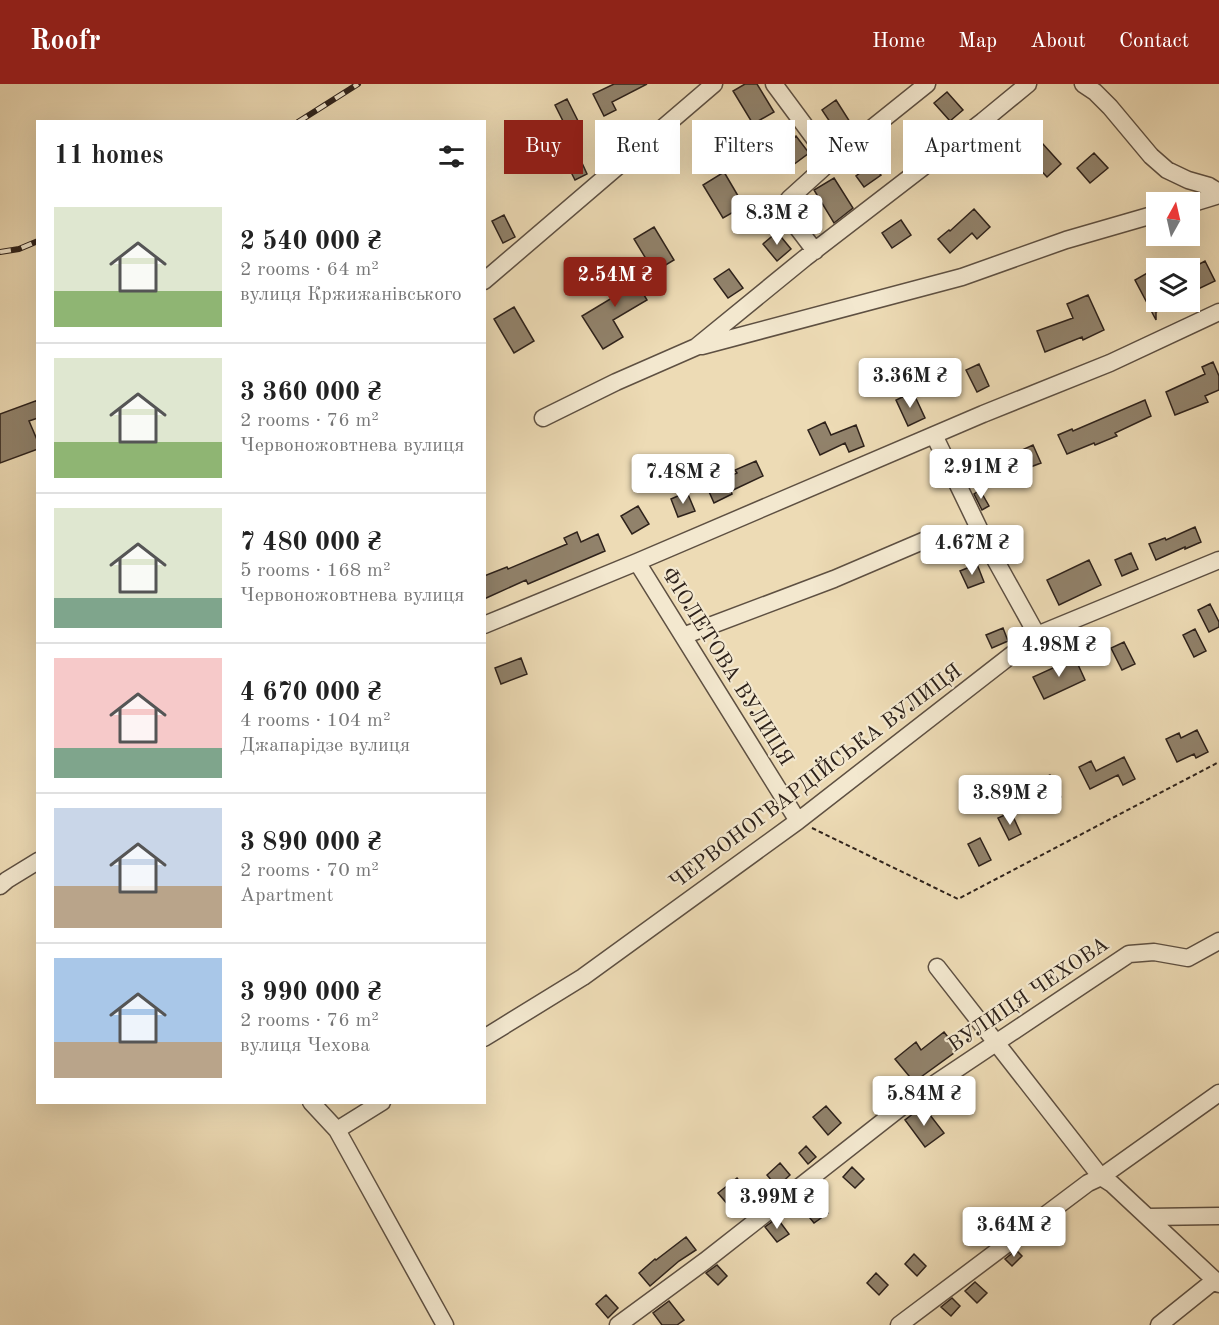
<!DOCTYPE html>
<meta charset="utf-8">
<style>
:root{--surface:#fff;--page:#f2f2f2;--text:#222;--muted:#767676;--line:#e0e0e0;--accent:#8f2418}
body{margin:0;font-family:"Old Standard TT",serif;background:var(--page);color:var(--text);height:100vh;display:flex;flex-direction:column;font-size:22px;white-space:nowrap}
*{box-sizing:border-box;margin:0}
p{font-size:20px;color:var(--muted)}
.icon{flex:none;width:33px;height:33px;fill:none;stroke:currentColor;stroke-width:2;stroke-linecap:round;stroke-linejoin:round}
.map{position:relative;flex:1;overflow:hidden}
.panel{position:absolute;left:36px;top:36px;width:450px;height:984px;display:flex;flex-direction:column;background:var(--surface);border-radius:0px;box-shadow:0 6px 24px #0002}
.panel>*{flex:none}
.banner{position:absolute;left:504px;top:36px;width:570px;height:54px;display:flex;gap:12px}
.needle{width:39px;rotate:8deg}
.tools{position:absolute;left:1146px;top:108px;display:grid;gap:12px}
.tools a{display:grid;place-items:center;width:54px;height:54px;border-radius:0px;background:var(--surface);box-shadow:0 6px 24px #0002;font-size:30px}
.price{position:absolute;translate:-50% -51px;padding:0 14px;border-radius:6px;background:#fff;color:#222;font-size:20px;line-height:39px;filter:drop-shadow(0 2px 3px #0008)}
.price::after{content:'';position:absolute;left:50%;top:36px;width:18px;height:14px;margin-left:-9px;background:inherit;clip-path:polygon(0 0,100% 0,50% 100%)}
.price.current{background:var(--accent);color:#fff}
ul{padding:0;list-style:none}
li{display:flex;align-items:center;gap:18px;height:150px;padding:0 18px}
li+li{border-top:2px solid var(--line)}
li span{display:grid;place-items:center;flex:none;width:168px;height:120px;border-radius:0px;color:#555}
li>.icon{margin-inline-start:auto}
span .icon{width:72px;height:72px;fill:#fffc;stroke-width:1}
li b{font-size:26px}
h2{display:flex;justify-content:space-between;align-items:center;height:72px;padding:0 18px;font-size:26px}
.tag{padding:0 21px;border-radius:0px;background:var(--surface);box-shadow:0 6px 24px #0002;font-size:21px;line-height:54px}
.tag.current{background:var(--accent);color:#fff}
header{display:flex;align-items:center;gap:36px;box-sizing:border-box;height:84px;padding:0 30px;background:var(--accent);color:#fff}
header strong{font-size:28px}
nav{display:flex;gap:33px;margin-inline-start:auto;font-size:21px}
.map>svg:first-child{display:block}
.building{fill:#91826b;stroke:#2e221b;stroke-width:1.5}
.lines{fill:none;stroke-linecap:round;stroke-linejoin:round}
.minor-casing{stroke:#5e5042;stroke-width:19}
.path{stroke:#2e221b;stroke-width:2;stroke-dasharray:4.5 3;stroke-linecap:butt}
.minor{stroke:#f3e8cf;stroke-width:16}
.rail-casing{stroke:#2e221b;stroke-width:6}
.rail{stroke:#f3e8cf;stroke-width:4;stroke-dasharray:11;stroke-linecap:butt}
.labels{text-anchor:middle;stroke-width:4.5;stroke-linejoin:round;paint-order:stroke}
.street-label{font-size:21px;fill:#2e221b;stroke:#f3e8cf}
</style>
<header>
<strong>Roofr</strong>
<nav><a>Home</a><a>Map</a><a>About</a><a>Contact</a></nav>
</header>
<div class="map">
<svg width="1219" height="1241" viewBox="0 0 1219 1241">
<rect width="100%" height="100%" fill="#eddbb5"/>
<filter id="stains"><feTurbulence type="fractalNoise" baseFrequency=".00333" numOctaves="4"/><feColorMatrix values="0 0 0 0 .2 0 0 0 0 .09 0 0 0 0 .02 0 0 0 .5 -.17"/></filter>
<radialGradient id="worn" r=".72"><stop offset=".6" stop-color="#630" stop-opacity="0"/><stop offset="1" stop-color="#630" stop-opacity=".3"/></radialGradient>
<path class="building" d="M614 0H647L612 18 616 26 604 32 593 10Z
M745 0H757L774 28 753 40 733 7Z
M947 8 963 26 950 37 934 19Z
M567 15 578 37 566 43 555 21Z
M836 16 850 38 836 47 822 26Z
M540 41 551 63 539 69 528 47Z
M796 52 809 69 789 84 777 67Z
M1042 59 1061 80 1047 93 1027 72Z
M577 68 587 90 575 96 564 74Z
M1094 69 1108 84 1090 99 1077 84Z
M872 80 881 91 864 103 856 92Z
M724 88 744 122 723 134 703 101Z
M834 94 853 124 834 139 814 106Z
M974 125 990 143 977 155 972 149 950 169 938 155 949 146 950 147Z
M504 131 515 153 503 159 492 137Z
M901 136 911 151 892 164 882 149Z
M654 143 674 176 654 188 634 155Z
M777 148 791 165 777 177 763 160Z
M1205 177 1215 197 1194 207 1190 197V185Z
M627 182 647 216 613 236 623 253 603 265 582 232 617 211 607 195Z
M1156 184V218H1177L1156 228V236L1135 196Z
M729 185 743 204 728 214 714 195Z
M1088 211 1104 246 1083 256 1082 253 1045 268 1037 247 1073 234 1067 220Z
M514 223 534 257 514 269 494 235Z
M1213 278 1219 292V306L1205 312 1208 318 1175 331 1166 308 1205 290 1202 283Z
M979 280 989 302 977 308 966 286Z
M913 308 925 334 908 342 896 316Z
M38 316V334L29 337 38 358V365L0 379V330Z
M1145 316 1151 332 1115 349 1117 352 1095 361 1094 359 1067 370 1058 351 1072 345 1073 347Z
M825 338 831 351 856 341 864 362 849 368 845 359 820 371 808 346Z
M1033 361 1041 379 1020 387 1025 397 1013 403 1000 376Z
M994 369 999 383 984 388 979 374Z
M756 377 763 392 731 407 732 410 714 419 707 403 737 389 735 386Z
M980 406 989 422 982 426 974 410Z
M687 408 695 427 678 433 671 415Z
M638 422 649 440 632 450 621 432Z
M1195 443 1201 458 1185 465V463L1156 476 1149 460 1165 454 1166 456Z
M577 448 581 458 598 450 605 467 528 500 526 496 484 515V492L507 483 508 485 567 460 564 454Z
M1131 469 1138 485 1122 492 1115 476Z
M1089 476 1101 501 1059 521 1047 496Z
M977 480 984 498 968 504 960 487Z
M1210 520 1219 538V543L1209 548 1198 526Z
M1003 544 1008 557 992 564 986 551Z
M1195 545 1206 567 1194 573 1183 551Z
M1092 548 1102 570 1090 577 1079 554Z
M1124 558 1135 580 1122 586 1111 564Z
M521 574 527 590 501 600 495 584Z
M1075 574 1085 596 1044 615 1033 593Z
M1197 646 1208 668 1196 674 1194 670 1177 678 1166 655 1179 649 1181 654Z
M1124 673 1135 695 1123 701 1118 691 1090 705 1079 683 1091 677 1096 687Z
M1050 691 1061 713 1048 719 1037 697Z
M1011 728 1021 750 1009 756 998 734Z
M980 754 991 776 979 782 968 760Z
M944 948 958 966 914 998 895 975 916 958 921 966Z
M826 1022 841 1039 828 1051 813 1033Z
M923 1022 944 1049 925 1063 905 1036Z
M806 1062 816 1073 808 1080 799 1069Z
M780 1079 790 1091 777 1103 767 1091Z
M852 1083 864 1095 855 1104 843 1093Z
M737 1094 748 1108 729 1122 718 1109Z
M811 1107 828 1129 814 1139 797 1118Z
M777 1134 789 1150 777 1158 765 1143Z
M686 1153 696 1166 679 1177 650 1202 639 1189 655 1175 656 1176Z
M1016 1166 1022 1172 1012 1182 1005 1175Z
M914 1170 926 1182 917 1192 905 1180Z
M717 1181 727 1192 718 1201 706 1189Z
M876 1189 888 1201 879 1211 867 1199Z
M975 1198 987 1209 977 1219 965 1207Z
M606 1211 618 1224 608 1234 596 1220Z
M952 1214 960 1222 951 1232 941 1223Z
M669 1217 684 1236 677 1241H662L653 1229Z"/>
<g class="lines">
<defs>
<path id="minor" d="M774 0 831 77
M1083 0 1095 8 1110 23 1151 72 1167 86 1188 96 1209 102 1219 108
M1190 120 1219 111
M815 167 787 130 789 115 831 77 927 0
M484 197 714 0
M702 262 962 193 1066 156 1156 130
M543 334 616 298 696 263 805 174 983 37 1028 0
M934 351 986 459 1037 551
M637 478 798 737
M484 541 637 478 983 330 1110 279 1219 228
M683 552 834 495 937 451 986 459
M0 802 7 796 38 777
M937 883 1101 1093 1219 1009
M484 954 583 893 798 737 1037 551 1219 476
M311 1018 337 1046 445 1241
M337 1046 382 1018
M1148 1133 1219 1132
M618 1241 705 1177 909 1017 1129 870 1154 868 1188 874 1219 857
M899 1241 1088 1099 1101 1093 1112 1100 1219 1200
M1159 1241 1215 1196"/>
</defs>
<use href="#minor" class="minor-casing"/>
<path class="path" d="M812 744 958 815 1219 678"/>
<use href="#minor" class="minor"/>
<defs>
<path id="rail" d="M298 38 358 0
M0 168 19 165 38 157"/>
</defs>
<use href="#rail" class="rail-casing"/>
<use href="#rail" class="rail"/>
</g>
<g class="labels">
<g class="street-label">
<text transform="translate(728 582) rotate(58)" y="7">ФІОЛЕТОВА ВУЛИЦЯ</text>
<text transform="translate(815 692) rotate(-37)" y="7">ЧЕРВОНОГВАРДІЙСЬКА ВУЛИЦЯ</text>
<text transform="translate(1028 910) rotate(-34)" y="7">ВУЛИЦЯ ЧЕХОВА</text>
</g>
</g>
<rect width="100%" height="100%" filter="url(#stains)"/>
<rect width="100%" height="100%" fill="url(#worn)"/>
</svg>
<div class="tools">
<a><svg class="needle" viewBox="-14 -14 28 28"><path d="M0-13l5 13h-10z" fill="#e53935"/><path d="M0 13l5-13h-10z" fill="#767676"/></svg></a>
<a><svg class="icon" aria-label="layers" viewBox="0 0 24 24"><path d="M12 4l9 5-9 5-9-5zM3 14l9 5 9-5"/></svg></a>
</div>
<b class="price" style="left:777px;top:162px">8.3M ₴</b>
<b class="price current" style="left:615px;top:224px">2.54M ₴</b>
<b class="price" style="left:910px;top:325px">3.36M ₴</b>
<b class="price" style="left:981px;top:416px">2.91M ₴</b>
<b class="price" style="left:683px;top:421px">7.48M ₴</b>
<b class="price" style="left:972px;top:492px">4.67M ₴</b>
<b class="price" style="left:1059px;top:594px">4.98M ₴</b>
<b class="price" style="left:1010px;top:742px">3.89M ₴</b>
<b class="price" style="left:924px;top:1043px">5.84M ₴</b>
<b class="price" style="left:777px;top:1146px">3.99M ₴</b>
<b class="price" style="left:1014px;top:1174px">3.64M ₴</b>
<div class="banner">
<a class="tag current">Buy</a>
<a class="tag">Rent</a>
<a class="tag">Filters</a>
<a class="tag">New</a>
<a class="tag">Apartment</a>
</div>
<section class="panel">
<h2>11 homes<svg class="icon" aria-label="filters" viewBox="0 0 24 24"><path d="M4 7h16M4 17h16"/><circle cx="9" cy="7" r="2"/><circle cx="15" cy="17" r="2"/></svg></h2>
<ul>
<li><span style="background:linear-gradient(#dfe7d0 70%,#8fb573 0)"><svg class="icon" aria-label="home" viewBox="0 0 24 24"><path d="M3 11l9-7 9 7M6 9v11h12V9"/></svg></span><div><b>2 540 000 ₴</b><p>2 rooms · 64 m²</p><p>вулиця Кржижанівського</p></div></li>
<li><span style="background:linear-gradient(#dfe7d0 70%,#8fb573 0)"><svg class="icon" aria-label="home" viewBox="0 0 24 24"><path d="M3 11l9-7 9 7M6 9v11h12V9"/></svg></span><div><b>3 360 000 ₴</b><p>2 rooms · 76 m²</p><p>Червоножовтнева вулиця</p></div></li>
<li><span style="background:linear-gradient(#dfe7d0 75%,#7fa58c 0)"><svg class="icon" aria-label="home" viewBox="0 0 24 24"><path d="M3 11l9-7 9 7M6 9v11h12V9"/></svg></span><div><b>7 480 000 ₴</b><p>5 rooms · 168 m²</p><p>Червоножовтнева вулиця</p></div></li>
<li><span style="background:linear-gradient(#f6c9c9 75%,#7fa58c 0)"><svg class="icon" aria-label="home" viewBox="0 0 24 24"><path d="M3 11l9-7 9 7M6 9v11h12V9"/></svg></span><div><b>4 670 000 ₴</b><p>4 rooms · 104 m²</p><p>Джапарідзе вулиця</p></div></li>
<li><span style="background:linear-gradient(#c9d6e8 65%,#b9a48a 0)"><svg class="icon" aria-label="home" viewBox="0 0 24 24"><path d="M3 11l9-7 9 7M6 9v11h12V9"/></svg></span><div><b>3 890 000 ₴</b><p>2 rooms · 70 m²</p><p>Apartment</p></div></li>
<li><span style="background:linear-gradient(#a9c7e8 70%,#b9a48a 0)"><svg class="icon" aria-label="home" viewBox="0 0 24 24"><path d="M3 11l9-7 9 7M6 9v11h12V9"/></svg></span><div><b>3 990 000 ₴</b><p>2 rooms · 76 m²</p><p>вулиця Чехова</p></div></li>
</ul>
</section>
</div>
